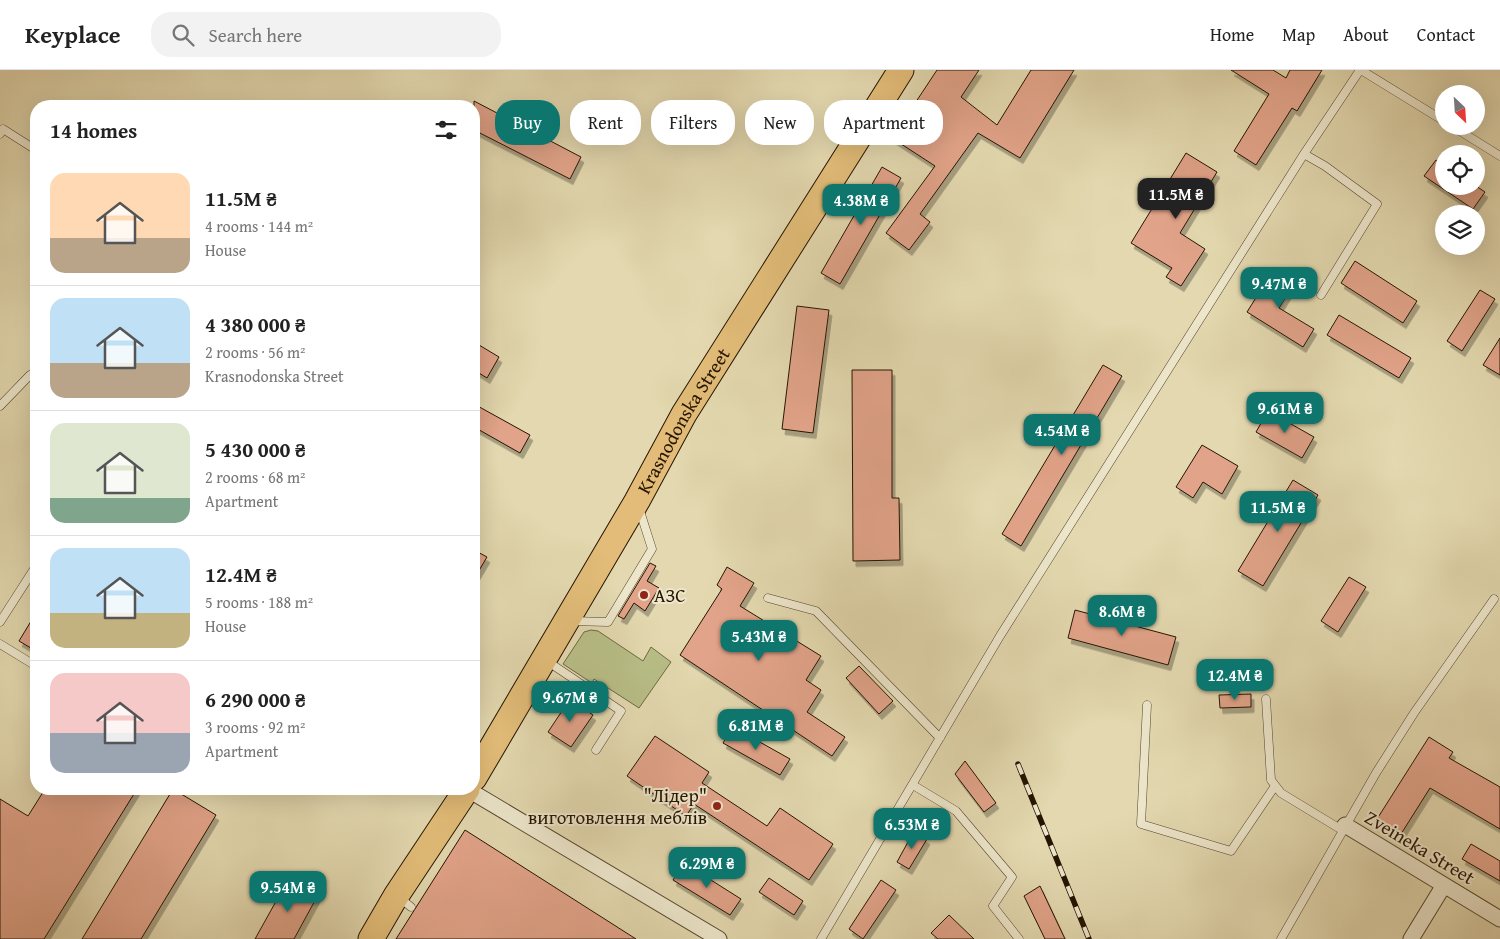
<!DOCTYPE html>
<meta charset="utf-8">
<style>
:root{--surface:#fff;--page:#f2f2f2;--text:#222;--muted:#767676;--line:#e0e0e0;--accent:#0f766e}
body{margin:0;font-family:"Gentium Book Plus",serif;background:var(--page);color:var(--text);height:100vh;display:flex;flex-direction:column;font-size:19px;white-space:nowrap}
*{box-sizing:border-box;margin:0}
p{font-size:16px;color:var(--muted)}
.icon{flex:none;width:28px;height:28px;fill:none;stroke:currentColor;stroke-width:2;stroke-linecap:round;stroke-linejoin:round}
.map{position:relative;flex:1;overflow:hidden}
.panel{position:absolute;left:30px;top:30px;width:450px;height:695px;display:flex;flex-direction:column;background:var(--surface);border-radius:20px;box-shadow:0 5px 20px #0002}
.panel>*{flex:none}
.guide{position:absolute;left:495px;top:30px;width:475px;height:45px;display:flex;gap:10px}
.needle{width:32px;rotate:155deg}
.buttons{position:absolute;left:1435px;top:15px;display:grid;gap:10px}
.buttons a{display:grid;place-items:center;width:50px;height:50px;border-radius:50%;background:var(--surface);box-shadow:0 5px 20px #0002;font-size:25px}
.price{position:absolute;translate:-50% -42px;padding:0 11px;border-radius:10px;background:var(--accent);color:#fff;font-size:16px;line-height:32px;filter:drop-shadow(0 1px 2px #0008)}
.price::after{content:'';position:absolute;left:50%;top:30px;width:15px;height:11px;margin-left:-8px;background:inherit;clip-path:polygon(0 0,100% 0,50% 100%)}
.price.active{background:#222;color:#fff}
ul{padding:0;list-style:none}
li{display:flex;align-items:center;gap:15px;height:125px;padding:0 20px}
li+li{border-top:1px solid var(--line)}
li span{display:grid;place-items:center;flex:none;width:140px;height:100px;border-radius:15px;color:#555}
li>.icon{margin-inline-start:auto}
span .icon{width:60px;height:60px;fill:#fffc;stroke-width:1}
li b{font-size:21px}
h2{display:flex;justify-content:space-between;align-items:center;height:60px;padding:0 20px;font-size:21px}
.chip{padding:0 18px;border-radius:20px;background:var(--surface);box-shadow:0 5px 20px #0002;font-size:18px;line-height:45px}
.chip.active{background:var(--accent);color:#fff}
header{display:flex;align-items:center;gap:30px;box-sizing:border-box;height:70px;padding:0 25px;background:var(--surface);border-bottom:1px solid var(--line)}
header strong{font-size:24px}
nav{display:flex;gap:28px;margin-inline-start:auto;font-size:18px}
.search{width:350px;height:45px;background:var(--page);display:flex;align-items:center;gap:12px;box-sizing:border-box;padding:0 18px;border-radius:20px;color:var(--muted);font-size:19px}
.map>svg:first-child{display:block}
.green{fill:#b8be87;stroke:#6e6944}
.building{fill:#e1a389;stroke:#251401;filter:url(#shadow)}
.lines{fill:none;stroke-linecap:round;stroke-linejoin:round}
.service-casing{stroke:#54452c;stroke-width:9}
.minor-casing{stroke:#54452c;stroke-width:17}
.primary-casing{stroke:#251401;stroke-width:27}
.service{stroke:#ede6cb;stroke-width:8}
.minor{stroke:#ede6cb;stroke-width:15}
.primary{stroke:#e2bc78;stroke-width:25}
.rail-casing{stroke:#251401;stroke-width:5.5}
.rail{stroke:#ede6cb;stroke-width:4;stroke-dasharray:11;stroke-linecap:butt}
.poi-dot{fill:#8f2418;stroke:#ede6cb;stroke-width:2}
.labels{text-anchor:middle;stroke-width:4;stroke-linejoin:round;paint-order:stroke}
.street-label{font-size:19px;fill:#251401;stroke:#ede6cb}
.poi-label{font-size:19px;fill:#251401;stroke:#ede6cb;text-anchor:start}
</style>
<header>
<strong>Keyplace</strong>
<div class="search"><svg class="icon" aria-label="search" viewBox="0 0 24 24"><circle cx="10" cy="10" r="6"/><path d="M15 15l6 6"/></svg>Search here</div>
<nav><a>Home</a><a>Map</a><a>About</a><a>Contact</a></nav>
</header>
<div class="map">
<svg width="1500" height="869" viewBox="0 0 1500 869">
<defs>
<filter id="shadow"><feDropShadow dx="3" dy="5.5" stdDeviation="0" flood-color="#0004"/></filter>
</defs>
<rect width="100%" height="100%" fill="#e3d8af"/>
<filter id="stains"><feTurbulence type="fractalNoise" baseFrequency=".004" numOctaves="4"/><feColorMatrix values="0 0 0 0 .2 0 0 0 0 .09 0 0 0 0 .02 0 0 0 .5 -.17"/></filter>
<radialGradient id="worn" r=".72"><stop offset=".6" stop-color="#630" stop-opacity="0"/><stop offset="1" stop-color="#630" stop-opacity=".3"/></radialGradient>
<path class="green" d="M591 560 598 561 643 591 651 577 671 592 639 638 594 609 592 613 563 594 584 562Z"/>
<path class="building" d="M937 0H979L961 27 997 55 1031 0H1074L1020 88 978 63 920 144 930 152 909 180 886 163 935 96 892 68Z
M1231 0H1273L1286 8 1290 0H1322L1297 41 1292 38 1256 95 1234 81 1269 24Z
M474 31 581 87 570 109 474 60Z
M1186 83 1217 102 1180 163 1205 179 1181 216 1166 207 1172 198 1131 173Z
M1436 90 1444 95V116H1476L1485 122 1473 139 1424 106Z
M882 97 901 108 840 214 821 203Z
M1355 191 1417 231 1403 253 1341 213Z
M1274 199 1295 212 1279 238 1314 259 1303 277 1247 242Z
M1480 220 1495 229 1462 281 1447 271Z
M797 236 829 240 813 363 782 359Z
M1339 245 1411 288 1399 308 1327 265Z
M1500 268V305L1483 295Z
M474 272 499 287 487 308 474 300Z
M1103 295 1122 306 1021 476 1002 464Z
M852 300H892V428H899L900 490 853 491Z
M474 334 530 365 520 383 474 357Z
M1268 341 1314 367 1302 388 1256 362Z
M1202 375 1238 396 1222 424 1203 412 1193 428 1176 417Z
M1293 410 1318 425 1263 516 1238 501Z
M474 480 487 487 474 509Z
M650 493 656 496 647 511 659 518 645 541 634 533 624 549 618 546Z
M727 497 754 513 740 536 821 586 806 610 821 620 807 642 845 667 832 686 680 585 722 519 717 515Z
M1349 507 1366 517 1338 562 1321 551Z
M1075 540 1176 567 1168 595 1068 568Z
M36 543V581L19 571Z
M859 596 893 631 879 644 846 608Z
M1251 624V637L1220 638 1219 625Z
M570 629 593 645 571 677 548 662Z
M733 657 790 689 780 705 723 673Z
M655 666 709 702 702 713 767 756 780 738 833 774 809 810 694 734 686 746 627 706Z
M1429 667 1453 682 1449 688 1500 717V759L1430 718 1401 764 1377 749Z
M965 691 996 733 984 742 955 704Z
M45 719H137L44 869H0V729L28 746Z
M173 719 216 745 141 869H82Z
M465 760 636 869H396Z
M914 761 927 769 909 799 897 792Z
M1471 774 1500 791V811L1462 789Z
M684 793 741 829 730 845 673 810Z
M289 808 318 825 294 869H255Z
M769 808 803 831 794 845 759 822Z
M881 810 896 820 863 869 849 859Z
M1040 816 1065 869H1045L1024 826Z
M949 845 974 869H938L931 863Z"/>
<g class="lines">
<defs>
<path id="service" d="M1361 0 1444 51
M1452 56 1500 86
M0 64 3 59 36 80
M1304 84 1325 96 1377 134 1321 225
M0 336 30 305 36 303
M768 528 816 541 940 668
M570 551 608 552 652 479 639 438
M0 552 36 496
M0 574 36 596
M547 591 621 641 596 680
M1266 629 1271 710 1281 723 1342 760
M1147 635 1141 754 1231 781 1275 716
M913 715 956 741 1012 807 993 836 1019 869
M400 828 411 837
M821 869 1000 566 1304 84 1360 0
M1281 869 1376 703 1414 643 1494 529"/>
<path id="minor" d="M467 719 719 869
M1345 755 1500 849
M1411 869 1444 815"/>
<g id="primary">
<path id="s1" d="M474 708 637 431 684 344 901 0"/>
<path d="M371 869 396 826 467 719"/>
</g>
</defs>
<use href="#service" class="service-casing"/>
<use href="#minor" class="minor-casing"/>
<use href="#primary" class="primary-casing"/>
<use href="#service" class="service"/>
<use href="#minor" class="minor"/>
<use href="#primary" class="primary"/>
<defs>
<path id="rail" d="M1018 694 1089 869"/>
</defs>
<use href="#rail" class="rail-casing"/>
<use href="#rail" class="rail"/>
</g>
<g class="poi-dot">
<circle cx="644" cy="525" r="5"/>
<circle cx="717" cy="736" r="5"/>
</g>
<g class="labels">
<g class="street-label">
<text dy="7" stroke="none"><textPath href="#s1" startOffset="414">Krasnodonska Street</textPath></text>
<text transform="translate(1420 777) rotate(31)" y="7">Zveineka Street</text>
</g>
<g class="poi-label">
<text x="654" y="532">АЗС</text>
<text x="707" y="732" text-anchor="end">"Лідер"<tspan x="707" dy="22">виготовлення меблів</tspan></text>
</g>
</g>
<rect width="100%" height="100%" filter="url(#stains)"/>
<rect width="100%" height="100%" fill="url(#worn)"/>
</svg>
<div class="buttons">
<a><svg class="needle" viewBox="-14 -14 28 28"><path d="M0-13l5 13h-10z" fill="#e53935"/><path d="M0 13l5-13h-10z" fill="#767676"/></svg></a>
<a><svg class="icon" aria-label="locate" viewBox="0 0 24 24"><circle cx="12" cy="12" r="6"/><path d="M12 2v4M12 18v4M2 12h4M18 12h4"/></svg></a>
<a><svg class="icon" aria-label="layers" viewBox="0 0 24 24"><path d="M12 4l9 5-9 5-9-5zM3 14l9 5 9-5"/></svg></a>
</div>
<b class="price active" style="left:1176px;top:150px">11.5M ₴</b>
<b class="price" style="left:861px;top:156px">4.38M ₴</b>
<b class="price" style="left:1279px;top:239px">9.47M ₴</b>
<b class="price" style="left:1285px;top:364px">9.61M ₴</b>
<b class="price" style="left:1062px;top:386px">4.54M ₴</b>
<b class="price" style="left:1278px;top:463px">11.5M ₴</b>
<b class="price" style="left:1122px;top:567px">8.6M ₴</b>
<b class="price" style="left:759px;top:592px">5.43M ₴</b>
<b class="price" style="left:1235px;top:631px">12.4M ₴</b>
<b class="price" style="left:570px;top:653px">9.67M ₴</b>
<b class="price" style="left:756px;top:681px">6.81M ₴</b>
<b class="price" style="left:912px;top:780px">6.53M ₴</b>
<b class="price" style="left:707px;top:819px">6.29M ₴</b>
<b class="price" style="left:288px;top:843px">9.54M ₴</b>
<div class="guide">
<a class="chip active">Buy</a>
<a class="chip">Rent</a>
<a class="chip">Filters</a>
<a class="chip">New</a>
<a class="chip">Apartment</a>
</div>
<section class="panel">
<h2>14 homes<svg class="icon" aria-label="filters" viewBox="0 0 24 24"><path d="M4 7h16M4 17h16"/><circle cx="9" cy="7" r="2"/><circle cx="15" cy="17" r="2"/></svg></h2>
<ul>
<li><span style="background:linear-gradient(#ffd9b3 65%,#b9a48a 0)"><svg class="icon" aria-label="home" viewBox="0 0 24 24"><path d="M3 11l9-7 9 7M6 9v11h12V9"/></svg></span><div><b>11.5M ₴</b><p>4 rooms · 144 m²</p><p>House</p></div></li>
<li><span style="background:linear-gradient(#bfe0f5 65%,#b9a48a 0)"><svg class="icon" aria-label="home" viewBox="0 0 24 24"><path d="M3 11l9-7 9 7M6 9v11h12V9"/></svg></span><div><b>4 380 000 ₴</b><p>2 rooms · 56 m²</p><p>Krasnodonska Street</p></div></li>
<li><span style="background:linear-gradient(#dfe7d0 75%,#7fa58c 0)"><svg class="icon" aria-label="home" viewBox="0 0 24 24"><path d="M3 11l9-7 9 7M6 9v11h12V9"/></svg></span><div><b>5 430 000 ₴</b><p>2 rooms · 68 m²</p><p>Apartment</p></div></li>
<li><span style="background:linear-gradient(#bfe0f5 65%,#c2b280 0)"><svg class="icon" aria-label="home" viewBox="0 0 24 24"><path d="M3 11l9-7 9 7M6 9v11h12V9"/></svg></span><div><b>12.4M ₴</b><p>5 rooms · 188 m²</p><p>House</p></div></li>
<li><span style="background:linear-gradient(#f6c9c9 60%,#9aa5b1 0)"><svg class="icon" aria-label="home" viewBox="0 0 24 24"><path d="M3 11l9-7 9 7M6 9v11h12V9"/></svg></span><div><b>6 290 000 ₴</b><p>3 rooms · 92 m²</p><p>Apartment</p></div></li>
</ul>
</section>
</div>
